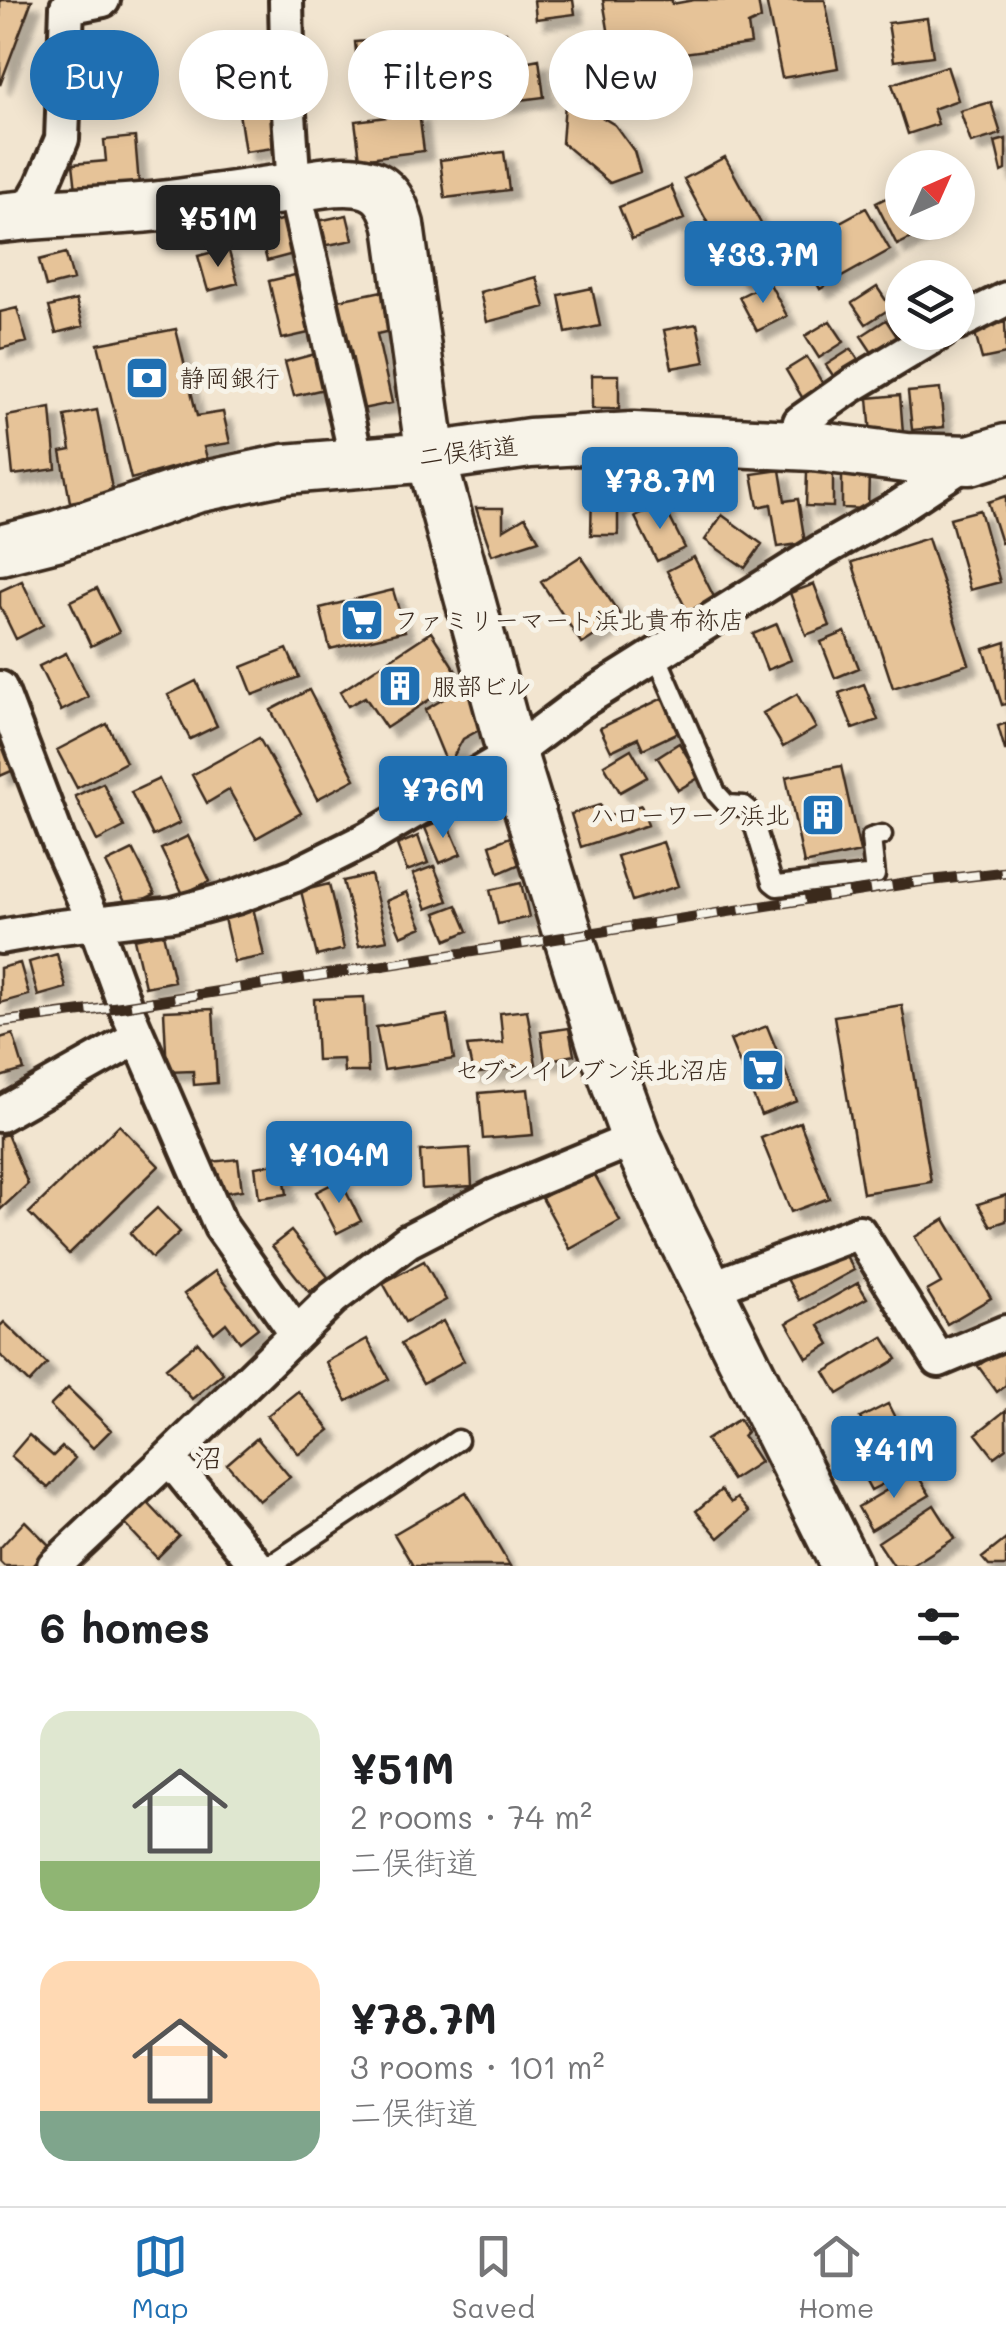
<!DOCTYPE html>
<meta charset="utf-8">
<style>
:root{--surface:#fff;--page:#f6f6f6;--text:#202124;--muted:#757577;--line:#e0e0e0;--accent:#1f6fb2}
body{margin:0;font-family:Mali,"Klee One",sans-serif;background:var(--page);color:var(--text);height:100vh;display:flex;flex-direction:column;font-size:38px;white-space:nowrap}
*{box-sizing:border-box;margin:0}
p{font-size:32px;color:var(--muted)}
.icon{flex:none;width:55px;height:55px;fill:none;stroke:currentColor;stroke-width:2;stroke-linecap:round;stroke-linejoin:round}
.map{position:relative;height:1566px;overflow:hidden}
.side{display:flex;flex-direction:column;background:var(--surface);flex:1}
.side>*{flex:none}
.top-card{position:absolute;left:30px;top:30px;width:948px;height:90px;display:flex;gap:20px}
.needle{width:65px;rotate:45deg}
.controls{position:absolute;left:885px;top:150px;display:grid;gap:20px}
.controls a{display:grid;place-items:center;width:90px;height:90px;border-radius:50%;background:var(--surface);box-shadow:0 5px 25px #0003;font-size:50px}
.price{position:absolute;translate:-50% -85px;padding:0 22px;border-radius:10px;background:var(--accent);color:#fff;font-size:32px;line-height:65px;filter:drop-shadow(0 2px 5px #0008)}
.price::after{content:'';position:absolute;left:50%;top:60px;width:30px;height:22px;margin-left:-15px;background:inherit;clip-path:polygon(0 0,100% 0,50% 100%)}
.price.current{background:#222;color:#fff}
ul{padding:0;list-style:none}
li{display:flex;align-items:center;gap:30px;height:250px;padding:0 40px}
li span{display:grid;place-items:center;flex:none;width:280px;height:200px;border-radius:30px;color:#555}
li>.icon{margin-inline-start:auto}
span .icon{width:120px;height:120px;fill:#fffc;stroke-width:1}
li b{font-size:42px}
h2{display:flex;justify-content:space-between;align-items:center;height:120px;padding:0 40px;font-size:42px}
.tag{padding:0 35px;border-radius:45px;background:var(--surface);box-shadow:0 5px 25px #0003;font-size:35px;line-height:90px}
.tag.current{background:var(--accent);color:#fff}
.tabs{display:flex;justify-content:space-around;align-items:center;height:140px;border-top:2px solid var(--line);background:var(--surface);font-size:28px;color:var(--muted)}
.tabs a{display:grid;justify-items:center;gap:5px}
.tabs .current{color:var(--accent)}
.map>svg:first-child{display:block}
.building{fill:#e6c398;stroke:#3b2a1e;stroke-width:2.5;filter:url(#shadow)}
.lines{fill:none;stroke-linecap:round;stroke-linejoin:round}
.lane-casing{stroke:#3b2a1e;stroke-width:25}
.street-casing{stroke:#3b2a1e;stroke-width:40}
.secondary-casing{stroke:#3b2a1e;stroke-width:55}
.lane{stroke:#f7f3e8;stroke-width:18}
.street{stroke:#f7f3e8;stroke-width:32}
.secondary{stroke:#f7f3e8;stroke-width:48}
.rail-casing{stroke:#3b2a1e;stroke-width:11}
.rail{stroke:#f7f3e8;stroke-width:8;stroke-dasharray:22;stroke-linecap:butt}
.labels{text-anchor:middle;stroke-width:10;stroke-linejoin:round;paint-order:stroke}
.poi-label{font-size:25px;fill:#3b2a1e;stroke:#f7f3e8;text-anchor:start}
.street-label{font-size:25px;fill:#3b2a1e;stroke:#f7f3e8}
.neighbourhood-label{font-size:28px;fill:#3b2a1e;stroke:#f7f3e8}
</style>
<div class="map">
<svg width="1006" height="1566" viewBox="0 0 1006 1566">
<defs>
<filter id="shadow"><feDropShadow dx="9" dy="9" stdDeviation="2.5" flood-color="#0004"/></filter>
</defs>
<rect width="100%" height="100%" fill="#f2e5d0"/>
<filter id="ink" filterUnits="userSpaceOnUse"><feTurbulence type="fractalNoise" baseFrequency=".01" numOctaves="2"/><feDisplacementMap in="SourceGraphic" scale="20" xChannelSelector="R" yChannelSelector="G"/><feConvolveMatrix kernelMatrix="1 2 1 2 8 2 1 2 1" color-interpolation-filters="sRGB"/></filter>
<g filter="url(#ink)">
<path class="building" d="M0 0H32L0 85Z
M534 0H573L575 14 536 19Z
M603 0H672V4L694 0H758L761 19 748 25 751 44 639 59 611 47Z
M766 0H825L838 68 782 78Z
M927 18 933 56 894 61 888 23Z
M506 32 513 64 539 59 544 97 480 105 473 33Z
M395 39 400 90 360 94 355 42Z
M947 66 958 100 933 109 938 124 908 134 892 84Z
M272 88 280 147 245 152 236 93Z
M991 102 1001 134 971 143 960 111Z
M565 103 595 113 615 125 634 151 640 172 610 183 562 143Z
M419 113 424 151 360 159 355 121Z
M135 137 139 185 76 190 73 164 106 161 104 140Z
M1006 139V170L1002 172 995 142Z
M504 152 509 190 445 198 440 160Z
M725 157 779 257 738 279 684 179Z
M671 186 684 219 632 239 619 207Z
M902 190V222H943L897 245 876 203Z
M866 208 890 250 820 289 796 246Z
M347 215 353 240 323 246 318 221Z
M288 218 297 253 267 261 258 226Z
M228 248 238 283 208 291 198 256Z
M66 253 73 280 46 287 39 260Z
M299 274 313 332 282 339 269 281Z
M536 277 545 307 487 322 480 292Z
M769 282 787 316 757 331 739 297Z
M877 287 891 308 866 324 852 303Z
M592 288 600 326 566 333 559 295Z
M382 291 390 331 377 334 392 403 357 410 334 301Z
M76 300 83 326 56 333 49 307Z
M17 308 27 342 0 349V312Z
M886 320 900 341 875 357 861 336Z
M830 321 844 342 819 358 805 336Z
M1005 322 1006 354 982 359 974 330Z
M697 324 705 362 672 368 664 330Z
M176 329 197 416 223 412 230 443 204 447 207 458 131 479 98 344Z
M851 349 865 370 840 386 826 365Z
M315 354 324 389 294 396 285 362Z
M807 357 827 391 806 404 786 370Z
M592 375H619V409H592Z
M940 389 944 427 912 430 908 392Z
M900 395 903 433 871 436 868 398Z
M51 408 56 469 13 475 7 416Z
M97 410 113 494 70 502 61 452 71 450 65 416Z
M714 453 720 486 636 501 629 468Z
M780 470 785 501 798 499 805 543 778 547 771 504 758 507 752 474Z
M807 472H833V507L806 506Z
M842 474H869L868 509 842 508Z
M592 490H618V535H591Z
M1006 496V542L1001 543 988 502Z
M663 504 685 548 657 561 635 517Z
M476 508H503V530L525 517 539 540 492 555Z
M980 510 1000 582 970 590 950 518Z
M722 515 762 544 745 568 705 540Z
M928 538 969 664 893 688 852 562Z
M581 556 622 618 582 644 541 582Z
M694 557 716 601 689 615 667 571Z
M22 581 43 625 16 639 0 606V591Z
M814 584 830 626 806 635 790 593Z
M97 588 119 632 91 646 70 601Z
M393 590 405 631 330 649 320 608Z
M777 624 791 660 767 670 753 634Z
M431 632 461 679 386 728 365 697 348 706 340 692Z
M845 632 859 668 835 678 821 642Z
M1006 642V704L1002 705 984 649Z
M287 649 299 677 253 695 242 667Z
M66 653 88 697 61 711 39 666Z
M196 681 217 726 190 739 168 695Z
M864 684 878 720 853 729 839 693Z
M467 685 481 729 463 739 448 766 425 710Z
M309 690 355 779 317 799 271 710Z
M797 694 816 728 783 747 763 713Z
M665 697 681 731 643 749 638 738 611 751 600 728Z
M1006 723V750H1005L998 726Z
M107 724 126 762 77 788 57 750Z
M0 729 16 769 0 776Z
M259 738 301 813 256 838 229 790 207 803 192 775Z
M679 743 700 777 678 790 657 757Z
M631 749 647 777 620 792 604 765Z
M841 766 860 852 804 864 786 777Z
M159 779 180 823 153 836 131 792Z
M103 783 124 827 97 841 75 796Z
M600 805 609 816 641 805 648 825 581 847 571 814Z
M446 819 461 854 440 863 425 828Z
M515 835 527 861 499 873 490 845Z
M188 836 210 881 183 894 161 849Z
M418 836 428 863 407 871 397 845Z
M663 842 678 886 632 901 617 856Z
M133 850 155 894 128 907 106 863Z
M434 866 448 901 427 909 413 874Z
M371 875 387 940 359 946 343 881Z
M521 883 529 917 498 924 490 890Z
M329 884 344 949 317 956 301 891Z
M407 892 422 927 401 936 386 901Z
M457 905 468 931 447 940 436 913Z
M253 907 264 956 234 962 223 914Z
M163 933 174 981 145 987 134 939Z
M57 954 66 988 38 996 29 962Z
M20 963 29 995 0 1003V968Z
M364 997 368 1072H344L343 1059 317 1060 314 999Z
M902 1005 931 1182 863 1193 834 1016Z
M213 1009 217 1083 194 1085 193 1071 167 1072 164 1011Z
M527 1010 536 1064 473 1074 467 1046 503 1043 500 1013Z
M447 1015 454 1059 384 1070 376 1027Z
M767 1026 797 1101 761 1115 730 1040Z
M569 1028 574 1055 545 1061 541 1032Z
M13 1034 24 1070 0 1077V1038Z
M528 1089 533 1135 483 1139 479 1093Z
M800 1122 829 1198 791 1212 761 1138Z
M119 1125 159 1166 69 1254 29 1213Z
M7 1134 28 1184 0 1210V1136Z
M470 1148 472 1186 422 1189 420 1151Z
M238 1159 242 1190 214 1194 210 1162Z
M282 1163 287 1194 259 1198 255 1167Z
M592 1170 620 1221 570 1249 542 1198Z
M340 1180 361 1221 337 1233 316 1192Z
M1006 1195V1221L991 1226 978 1204Z
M157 1208 180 1232 152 1258 130 1233Z
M945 1219 991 1298 947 1324 927 1291 941 1283 915 1237Z
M291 1231 328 1277 309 1292 272 1246Z
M841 1247 854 1270 799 1300 786 1277Z
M424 1261 446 1300 405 1322 383 1283Z
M215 1271 258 1328 240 1342 226 1323 214 1333 184 1294Z
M858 1283 867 1298 819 1325 830 1344 807 1358 787 1323Z
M443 1321 464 1361 423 1383 401 1344Z
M4 1322 47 1364 29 1383 0 1355V1326Z
M883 1337 897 1359 838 1394 825 1372Z
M367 1339 389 1379 347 1401 326 1362Z
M198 1342 223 1373 192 1399 166 1368Z
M1006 1345V1385L997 1392 978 1366Z
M68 1388 111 1430 93 1448 50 1406Z
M298 1391 330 1430 299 1454 267 1416Z
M888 1404 919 1465 871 1490 849 1449 870 1438 860 1418Z
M1006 1410V1448L994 1457 976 1434Z
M739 1419 747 1432 743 1436 760 1462 732 1480 706 1440Z
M29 1435 53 1456 62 1447 75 1458 48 1488 11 1456Z
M257 1438 290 1477 259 1501 227 1464Z
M916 1473 930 1495 871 1530 858 1507Z
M721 1490 731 1503 737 1498 749 1512 719 1538 696 1511Z
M466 1492 510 1566H413L394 1534Z
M147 1502 179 1536 157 1558 125 1524Z
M934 1505 955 1538 911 1566H894L878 1542Z
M25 1521 51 1547 32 1566H4L0 1562V1548Z
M1006 1539V1566H989L982 1558Z"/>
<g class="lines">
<defs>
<path id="lane" d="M656 655 716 793 727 805 744 806 750 811 772 882 777 886 875 875 871 838 882 835
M264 1566 277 1561 458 1440"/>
<path id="street" d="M286 0 288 99 294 187 357 461
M26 214 42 186 62 139 67 7 103 0
M958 323 1006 299
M792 446 800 422 851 386 941 332
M0 688 60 845 95 924 125 1006 221 1227 296 1333
M0 937 52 928 173 914 236 897 295 875 367 839 512 754 581 702 821 551 897 508 970 460
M0 1115 138 1037
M708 1289 859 1232 939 1360 1006 1332
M169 1458 257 1566
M54 1566 169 1458 333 1298 408 1241 495 1196 636 1138"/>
<path id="secondary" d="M0 218C56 211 113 212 169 205 210 200 251 193 291 188 315 184 345 177 368 184 387 190 394 207 399 225L431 457 512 754 602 1044 636 1138 672 1217 846 1566
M0 550 56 536 196 488 285 469 431 457 530 443 633 437 813 446 906 458 970 460 1006 449"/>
</defs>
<use href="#lane" class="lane-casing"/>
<use href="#street" class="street-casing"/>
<use href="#secondary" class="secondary-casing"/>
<use href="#lane" class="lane"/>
<use href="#street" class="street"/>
<use href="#secondary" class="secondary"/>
<defs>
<path id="rail" d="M0 1022 125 1006 917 882 1006 872"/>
</defs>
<use href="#rail" class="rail-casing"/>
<use href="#rail" class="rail"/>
</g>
</g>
<defs>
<symbol id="bank-square" viewBox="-11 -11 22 22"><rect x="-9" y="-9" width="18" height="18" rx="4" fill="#1f6fb2" stroke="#f7f3e8"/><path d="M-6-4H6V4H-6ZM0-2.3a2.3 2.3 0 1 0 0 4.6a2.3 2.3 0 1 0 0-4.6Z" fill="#fff"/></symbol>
<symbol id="supermarket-square" viewBox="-11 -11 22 22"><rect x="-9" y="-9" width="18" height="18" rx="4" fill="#1f6fb2" stroke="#f7f3e8"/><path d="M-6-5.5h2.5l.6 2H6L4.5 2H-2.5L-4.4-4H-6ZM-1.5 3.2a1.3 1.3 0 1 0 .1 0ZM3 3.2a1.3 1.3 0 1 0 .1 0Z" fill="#fff"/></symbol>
<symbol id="building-square" viewBox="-11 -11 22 22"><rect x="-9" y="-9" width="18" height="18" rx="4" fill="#1f6fb2" stroke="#f7f3e8"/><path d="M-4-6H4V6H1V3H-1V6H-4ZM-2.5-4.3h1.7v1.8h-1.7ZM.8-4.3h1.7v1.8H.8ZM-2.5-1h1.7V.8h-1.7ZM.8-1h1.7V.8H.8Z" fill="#fff"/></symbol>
</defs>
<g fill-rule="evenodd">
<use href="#bank-square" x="122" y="353" width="50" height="50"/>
<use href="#supermarket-square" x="337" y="595" width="50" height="50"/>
<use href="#building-square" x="375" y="661" width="50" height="50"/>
<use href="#building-square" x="798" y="790" width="50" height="50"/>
<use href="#supermarket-square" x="738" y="1045" width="50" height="50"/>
</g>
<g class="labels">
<g class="poi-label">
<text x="180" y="387">静岡銀行</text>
<text x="394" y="629">ファミリーマート浜北貴布祢店</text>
<text x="432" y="695">服部ビル</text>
<text x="790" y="824" text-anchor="end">ハローワーク浜北</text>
<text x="730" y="1079" text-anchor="end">セブンイレブン浜北沼店</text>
</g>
<g class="street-label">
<text transform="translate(468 451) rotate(-7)" y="9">二俣街道</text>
</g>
<g class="neighbourhood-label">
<text x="208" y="1468">沼</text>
</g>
</g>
</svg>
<div class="controls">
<a><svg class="needle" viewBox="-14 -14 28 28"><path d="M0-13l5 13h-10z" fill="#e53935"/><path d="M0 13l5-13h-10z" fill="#757577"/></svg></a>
<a><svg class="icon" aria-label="layers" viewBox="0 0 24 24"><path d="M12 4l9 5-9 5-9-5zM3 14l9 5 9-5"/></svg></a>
</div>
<b class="price current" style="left:218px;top:270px">¥51M</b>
<b class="price" style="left:763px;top:306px">¥33.7M</b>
<b class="price" style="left:660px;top:532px">¥78.7M</b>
<b class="price" style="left:443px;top:841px">¥76M</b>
<b class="price" style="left:339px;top:1206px">¥104M</b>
<b class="price" style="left:894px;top:1501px">¥41M</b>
<div class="top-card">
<a class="tag current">Buy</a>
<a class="tag">Rent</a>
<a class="tag">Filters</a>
<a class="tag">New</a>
</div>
</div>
<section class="side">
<h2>6 homes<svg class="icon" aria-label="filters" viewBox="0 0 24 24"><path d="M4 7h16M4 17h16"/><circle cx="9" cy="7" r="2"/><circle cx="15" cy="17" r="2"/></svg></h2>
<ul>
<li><span style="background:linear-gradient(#dfe7d0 75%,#8fb573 0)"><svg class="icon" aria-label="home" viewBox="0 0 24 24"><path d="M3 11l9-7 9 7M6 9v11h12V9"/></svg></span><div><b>¥51M</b><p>2 rooms · 74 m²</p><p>二俣街道</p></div></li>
<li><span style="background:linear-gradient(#ffd9b3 75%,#7fa58c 0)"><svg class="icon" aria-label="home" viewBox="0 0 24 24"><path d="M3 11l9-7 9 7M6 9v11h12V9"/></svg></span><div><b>¥78.7M</b><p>3 rooms · 101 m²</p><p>二俣街道</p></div></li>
</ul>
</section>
<nav class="tabs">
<a class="current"><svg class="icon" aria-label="map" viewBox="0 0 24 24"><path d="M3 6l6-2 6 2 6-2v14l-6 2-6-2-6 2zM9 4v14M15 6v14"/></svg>Map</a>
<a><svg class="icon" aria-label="saved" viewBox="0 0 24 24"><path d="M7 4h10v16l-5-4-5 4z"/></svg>Saved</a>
<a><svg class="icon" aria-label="home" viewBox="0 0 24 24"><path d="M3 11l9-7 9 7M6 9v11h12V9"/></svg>Home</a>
</nav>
